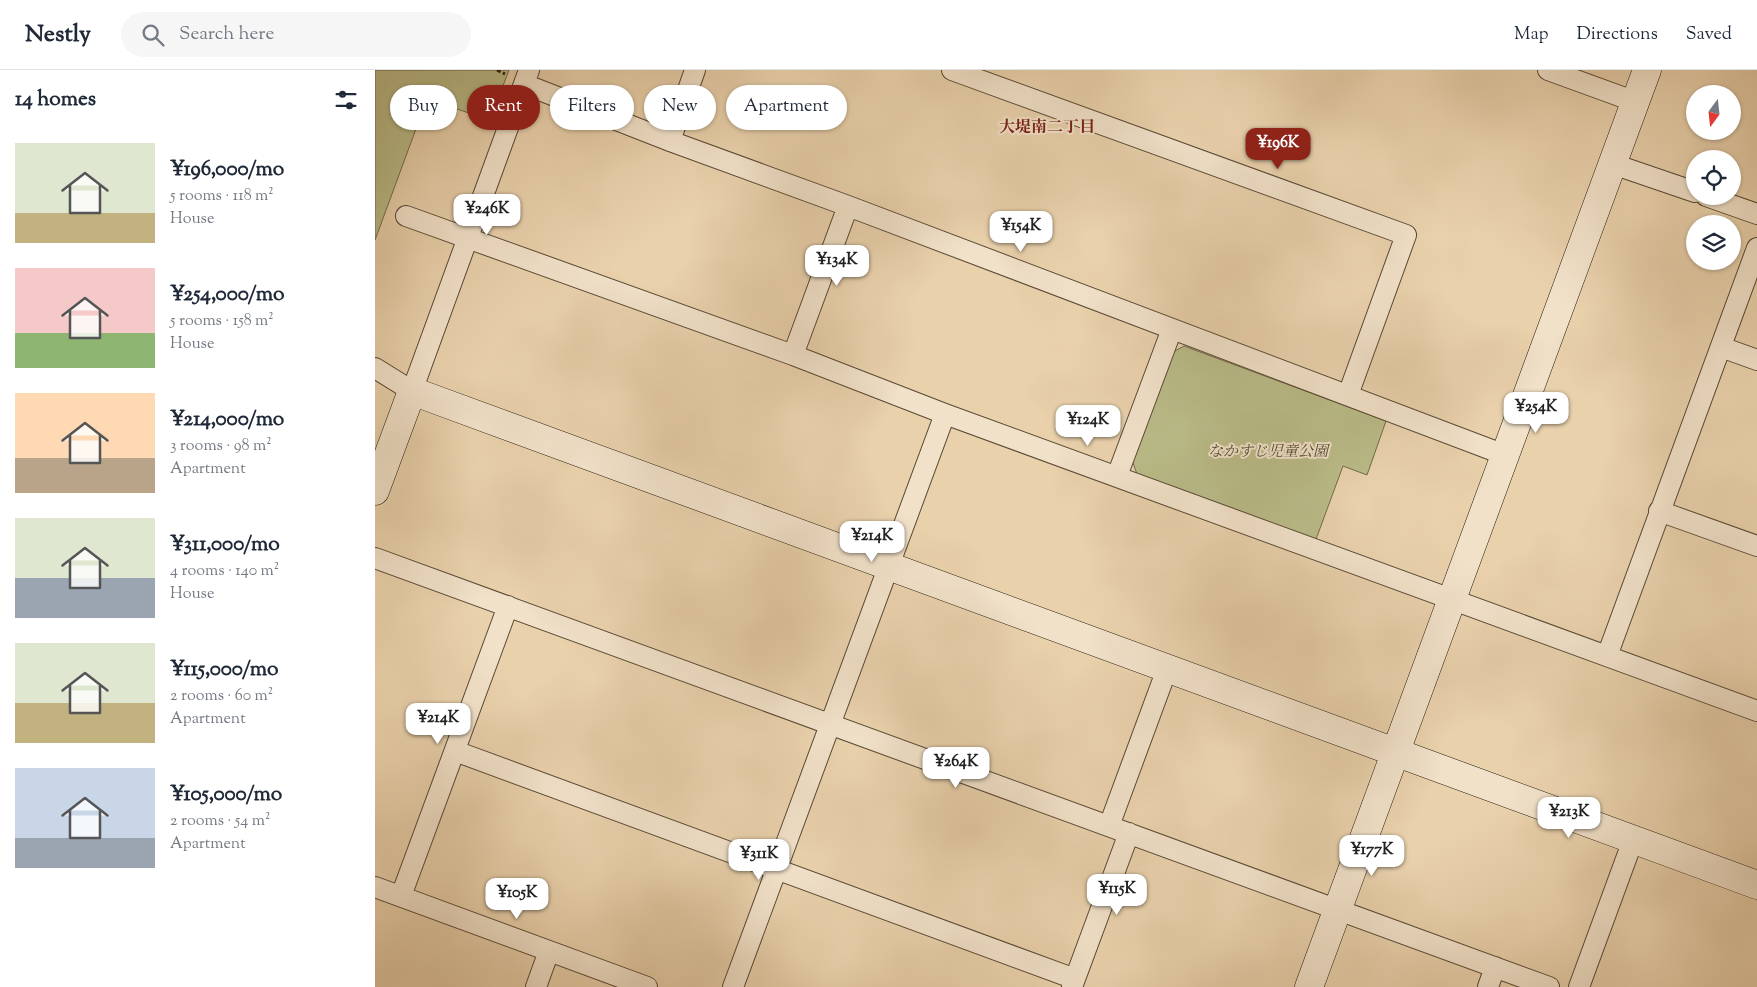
<!DOCTYPE html>
<meta charset="utf-8">
<style>
:root{--surface:#fff;--page:#f6f6f7;--text:#1f2937;--muted:#747a83;--line:#e0e1e3;--accent:#8f2418}
body{margin:0;font-family:"Sorts Mill Goudy","Noto Serif JP",serif;background:var(--page);color:var(--text);height:100vh;display:flex;flex-direction:column;font-size:19px;white-space:nowrap}
*{box-sizing:border-box;margin:0}
p{font-size:16px;color:var(--muted)}
.icon{flex:none;width:28px;height:28px;fill:none;stroke:currentColor;stroke-width:2;stroke-linecap:round;stroke-linejoin:round}
.map{position:relative;flex:1;overflow:hidden}
.panel{display:flex;flex-direction:column;background:var(--surface);width:375px}
.panel>*{flex:none}
.banner{position:absolute;left:15px;top:15px;width:475px;height:45px;display:flex;gap:10px}
.needle{width:32px;rotate:195deg}
.buttons{position:absolute;left:1311px;top:15px;display:grid;gap:10px}
.buttons a{display:grid;place-items:center;width:55px;height:55px;border-radius:50%;background:var(--surface);box-shadow:0 1px 4px #0004;font-size:25px}
.price{position:absolute;translate:-50% -42px;padding:0 11px;border-radius:10px;background:#fff;color:#222;font-size:16px;line-height:32px;filter:drop-shadow(0 1px 2px #0008)}
.price::after{content:'';position:absolute;left:50%;top:30px;width:15px;height:11px;margin-left:-8px;background:inherit;clip-path:polygon(0 0,100% 0,50% 100%)}
.price.current{background:var(--accent);color:#fff}
ul{padding:0;list-style:none}
li{display:flex;align-items:center;gap:15px;height:125px;padding:0 15px}
li span{display:grid;place-items:center;flex:none;width:140px;height:100px;border-radius:0px;color:#555}
li>.icon{margin-inline-start:auto}
span .icon{width:60px;height:60px;fill:#fffc;stroke-width:1}
li b{font-size:21px}
h2{display:flex;justify-content:space-between;align-items:center;height:60px;padding:0 15px;font-size:21px}
.tag{padding:0 18px;border-radius:22px;background:var(--surface);box-shadow:0 1px 4px #0004;font-size:18px;line-height:45px}
.tag.current{background:var(--accent);color:#fff}
header{display:flex;align-items:center;gap:30px;box-sizing:border-box;height:70px;padding:0 25px;background:var(--surface);border-bottom:1px solid var(--line)}
header strong{font-size:24px}
nav{display:flex;gap:28px;margin-inline-start:auto;font-size:18px}
.search{width:350px;height:45px;background:var(--page);display:flex;align-items:center;gap:12px;box-sizing:border-box;padding:0 18px;border-radius:28px;color:var(--muted);font-size:19px}
main{display:flex;flex:1;min-height:0}
.map>svg:first-child{display:block}
.green{fill:#b9bb88;stroke:#706b4a}
.lines{fill:none;stroke-linecap:round;stroke-linejoin:round}
.street-casing{stroke:#574833;stroke-width:22}
.secondary-casing{stroke:#261b0b;stroke-width:29}
.path{stroke:#261b0b;stroke-width:3;stroke-dasharray:4 2.5;stroke-linecap:butt}
.street{stroke:#f1e1c9;stroke-width:20}
.secondary{stroke:#f1e1c9;stroke-width:28}
.labels{text-anchor:middle;stroke-width:4;stroke-linejoin:round;paint-order:stroke}
.park-label{font-size:15px;font-style:italic;fill:#524b30;stroke:#f1e1c9}
.neighbourhood-label{font-size:16px;font-weight:bold;fill:#7a1f14;stroke:#f1e1c9}
</style>
<header>
<strong>Nestly</strong>
<div class="search"><svg class="icon" aria-label="search" viewBox="0 0 24 24"><circle cx="10" cy="10" r="6"/><path d="M15 15l6 6"/></svg>Search here</div>
<nav><a>Map</a><a>Directions</a><a>Saved</a></nav>
</header>
<main>
<section class="panel">
<h2>14 homes<svg class="icon" aria-label="filters" viewBox="0 0 24 24"><path d="M4 7h16M4 17h16"/><circle cx="9" cy="7" r="2"/><circle cx="15" cy="17" r="2"/></svg></h2>
<ul>
<li><span style="background:linear-gradient(#dfe7d0 70%,#c2b280 0)"><svg class="icon" aria-label="home" viewBox="0 0 24 24"><path d="M3 11l9-7 9 7M6 9v11h12V9"/></svg></span><div><b>¥196,000/mo</b><p>5 rooms · 118 m²</p><p>House</p></div></li>
<li><span style="background:linear-gradient(#f6c9c9 65%,#8fb573 0)"><svg class="icon" aria-label="home" viewBox="0 0 24 24"><path d="M3 11l9-7 9 7M6 9v11h12V9"/></svg></span><div><b>¥254,000/mo</b><p>5 rooms · 158 m²</p><p>House</p></div></li>
<li><span style="background:linear-gradient(#ffd9b3 65%,#b9a48a 0)"><svg class="icon" aria-label="home" viewBox="0 0 24 24"><path d="M3 11l9-7 9 7M6 9v11h12V9"/></svg></span><div><b>¥214,000/mo</b><p>3 rooms · 98 m²</p><p>Apartment</p></div></li>
<li><span style="background:linear-gradient(#dfe7d0 60%,#9aa5b1 0)"><svg class="icon" aria-label="home" viewBox="0 0 24 24"><path d="M3 11l9-7 9 7M6 9v11h12V9"/></svg></span><div><b>¥311,000/mo</b><p>4 rooms · 140 m²</p><p>House</p></div></li>
<li><span style="background:linear-gradient(#dfe7d0 60%,#c2b280 0)"><svg class="icon" aria-label="home" viewBox="0 0 24 24"><path d="M3 11l9-7 9 7M6 9v11h12V9"/></svg></span><div><b>¥115,000/mo</b><p>2 rooms · 60 m²</p><p>Apartment</p></div></li>
<li><span style="background:linear-gradient(#c9d6e8 70%,#9aa5b1 0)"><svg class="icon" aria-label="home" viewBox="0 0 24 24"><path d="M3 11l9-7 9 7M6 9v11h12V9"/></svg></span><div><b>¥105,000/mo</b><p>2 rooms · 54 m²</p><p>Apartment</p></div></li>
</ul>
</section>
<div class="map">
<svg width="1382" height="917" viewBox="0 0 1382 917">
<rect width="100%" height="100%" fill="#e9d1ac"/>
<filter id="stains"><feTurbulence type="fractalNoise" baseFrequency=".004" numOctaves="4"/><feColorMatrix values="0 0 0 0 .2 0 0 0 0 .09 0 0 0 0 .02 0 0 0 .5 -.17"/></filter>
<radialGradient id="worn" r=".72"><stop offset=".6" stop-color="#630" stop-opacity="0"/><stop offset="1" stop-color="#630" stop-opacity=".3"/></radialGradient>
<path class="green" d="M0 0H134L115 50 52 29 0 170Z
M809 276 1011 351 992 405 968 396 940 472 763 407 757 390 798 282Z"/>
<g class="lines">
<defs>
<path id="street" d="M577 0 1031 165 973 325
M1173 0 1261 32
M149 14 295 71 473 136 1130 385
M295 71 320 0
M1238 94 1320 122
M1331 126 1382 144
M31 146 418 285 570 344 1382 641
M1346 277 1382 290
M418 285 473 136
M0 298 37 321 154 0
M742 406 797 259
M1284 441 1382 476
M0 488 1174 917
M1232 586 1382 178
M80 681 700 909
M734 756 792 599
M0 817 272 917
M26 826 133 536
M161 917 174 881
M358 917 570 344
M697 917 754 763
M1113 917 1120 897
M1204 917 1258 770"/>
<path id="secondary" d="M0 421 37 321 1382 815
M934 917 1272 0"/>
</defs>
<use href="#street" class="street-casing"/>
<use href="#secondary" class="secondary-casing"/>
<path class="path" d="M122 0 130 4"/>
<use href="#street" class="street"/>
<use href="#secondary" class="secondary"/>
</g>
<g class="labels">
<g class="park-label">
<text x="893" y="386">なかすじ児童公園</text>
</g>
<g class="neighbourhood-label">
<text x="672" y="62">大堤南二丁目</text>
</g>
</g>
<rect width="100%" height="100%" filter="url(#stains)"/>
<rect width="100%" height="100%" fill="url(#worn)"/>
</svg>
<div class="buttons">
<a><svg class="needle" viewBox="-14 -14 28 28"><path d="M0-13l5 13h-10z" fill="#e53935"/><path d="M0 13l5-13h-10z" fill="#747a83"/></svg></a>
<a><svg class="icon" aria-label="locate" viewBox="0 0 24 24"><circle cx="12" cy="12" r="6"/><path d="M12 2v4M12 18v4M2 12h4M18 12h4"/></svg></a>
<a><svg class="icon" aria-label="layers" viewBox="0 0 24 24"><path d="M12 4l9 5-9 5-9-5zM3 14l9 5 9-5"/></svg></a>
</div>
<b class="price current" style="left:903px;top:100px">¥196K</b>
<b class="price" style="left:112px;top:166px">¥246K</b>
<b class="price" style="left:646px;top:183px">¥154K</b>
<b class="price" style="left:462px;top:217px">¥134K</b>
<b class="price" style="left:1161px;top:364px">¥254K</b>
<b class="price" style="left:713px;top:377px">¥124K</b>
<b class="price" style="left:497px;top:493px">¥214K</b>
<b class="price" style="left:63px;top:675px">¥214K</b>
<b class="price" style="left:581px;top:719px">¥264K</b>
<b class="price" style="left:1194px;top:769px">¥213K</b>
<b class="price" style="left:997px;top:807px">¥177K</b>
<b class="price" style="left:384px;top:811px">¥311K</b>
<b class="price" style="left:742px;top:846px">¥115K</b>
<b class="price" style="left:142px;top:850px">¥105K</b>
<div class="banner">
<a class="tag">Buy</a>
<a class="tag current">Rent</a>
<a class="tag">Filters</a>
<a class="tag">New</a>
<a class="tag">Apartment</a>
</div>
</div>
</main>
